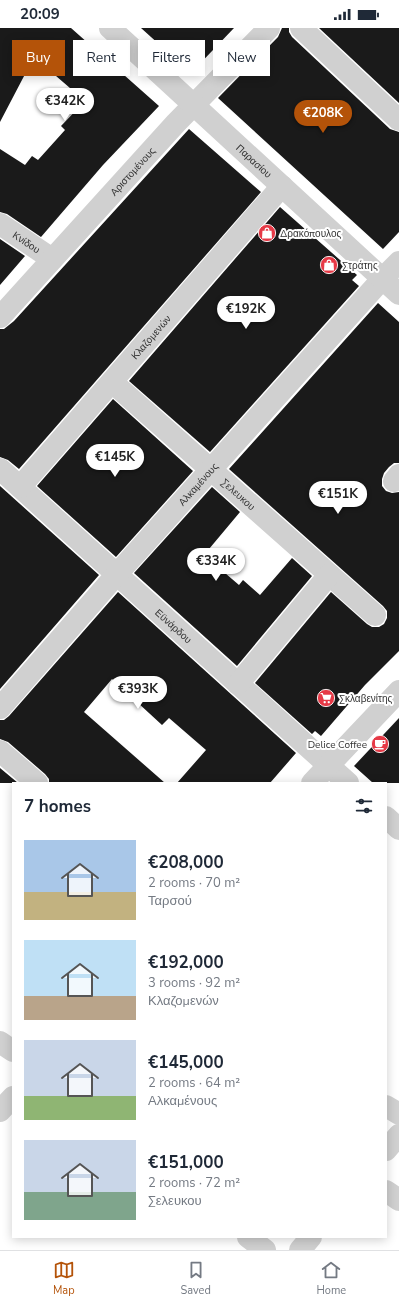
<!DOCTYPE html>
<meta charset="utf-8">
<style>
:root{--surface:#fff;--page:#f6f6f7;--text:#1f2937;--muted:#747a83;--line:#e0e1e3;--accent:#b45309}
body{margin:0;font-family:"Nunito Sans",sans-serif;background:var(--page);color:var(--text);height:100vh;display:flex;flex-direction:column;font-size:15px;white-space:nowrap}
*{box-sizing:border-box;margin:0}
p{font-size:13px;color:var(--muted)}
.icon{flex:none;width:22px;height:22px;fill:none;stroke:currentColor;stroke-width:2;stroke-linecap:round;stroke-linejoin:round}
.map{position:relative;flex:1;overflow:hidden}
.drawer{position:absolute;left:12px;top:754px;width:375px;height:456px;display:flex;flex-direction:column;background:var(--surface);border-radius:0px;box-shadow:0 2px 10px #0003}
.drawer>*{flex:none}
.hud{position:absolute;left:12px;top:12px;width:375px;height:36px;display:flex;gap:8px}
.price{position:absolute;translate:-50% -34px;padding:0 9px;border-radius:14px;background:#fff;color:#222;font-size:13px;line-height:26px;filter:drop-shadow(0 1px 2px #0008)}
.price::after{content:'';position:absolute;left:50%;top:24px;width:12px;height:9px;margin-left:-6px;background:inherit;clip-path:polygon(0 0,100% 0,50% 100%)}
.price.on{background:var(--accent);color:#fff}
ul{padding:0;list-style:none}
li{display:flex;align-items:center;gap:12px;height:100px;padding:0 12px}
li span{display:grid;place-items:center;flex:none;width:112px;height:80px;border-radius:0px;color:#555}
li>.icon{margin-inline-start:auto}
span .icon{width:48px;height:48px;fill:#fffc;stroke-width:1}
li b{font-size:17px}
h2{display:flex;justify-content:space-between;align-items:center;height:48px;padding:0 12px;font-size:17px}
.pill{padding:0 14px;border-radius:0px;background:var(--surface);box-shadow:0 2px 10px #0003;font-size:14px;line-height:36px}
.pill.on{background:var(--accent);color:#fff}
.status{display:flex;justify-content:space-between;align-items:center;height:28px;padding:0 20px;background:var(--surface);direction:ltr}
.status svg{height:11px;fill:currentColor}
.menu{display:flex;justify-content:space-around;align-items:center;height:56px;border-top:1px solid var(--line);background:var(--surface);font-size:11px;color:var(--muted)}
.menu a{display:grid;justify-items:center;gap:2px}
.menu .on{color:var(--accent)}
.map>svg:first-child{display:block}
.building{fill:#1a1a1a}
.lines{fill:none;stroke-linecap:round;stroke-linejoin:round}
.pedestrian{stroke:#d0d0d0;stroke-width:22}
.minor{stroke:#d0d0d0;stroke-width:22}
.tertiary{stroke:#d0d0d0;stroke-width:22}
.labels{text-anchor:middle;stroke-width:4;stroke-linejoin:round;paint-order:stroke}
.street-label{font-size:10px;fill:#333;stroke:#fff}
.poi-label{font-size:10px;fill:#333;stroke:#fff;text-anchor:start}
</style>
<div class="status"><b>20:09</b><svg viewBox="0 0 49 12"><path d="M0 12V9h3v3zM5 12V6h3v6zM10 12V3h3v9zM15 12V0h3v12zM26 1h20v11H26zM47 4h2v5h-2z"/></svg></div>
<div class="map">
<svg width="399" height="1222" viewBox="0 0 399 1222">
<rect width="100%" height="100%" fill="#fff"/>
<path class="building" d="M0 0H71L159 78 103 137 41 209 7 186 0 184V121L25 137 32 128 38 132 65 102 61 98 85 73 34 29 0 94Z
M141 0H234L191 45Z
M282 0H289V4L292 9 390 101 399 104V204L383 221 218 70 278 9Z
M319 0H399V75Z
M189 101 261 164 19 441 8 432 0 429V301H4L14 293Z
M280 179 357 247 352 252 359 258 210 424 129 353Z
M0 211 25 228 0 257Z
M378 275 399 294V435H394L389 439 384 445 382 451V458L386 463 392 465 399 464V623L365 657 321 708 315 703 312 706 255 655 331 564 367 596 372 599H379L384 596 387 590V583L383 578 229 441Z
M113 371 193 443 116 529 37 458Z
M0 458 99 547 0 661Z
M212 459 240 484 204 527 239 557 243 552 260 567 292 530 312 548 237 638 134 545Z
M118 564 296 725 270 755H177L206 722 169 690 162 697 112 651 84 684 165 755H49V751L45 746 8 714 0 711V692H4L9 688Z
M399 690V755H373L354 738Z
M0 740 18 755H0Z"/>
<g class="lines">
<path class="pedestrian" d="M386 1078 399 1086"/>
<g class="minor">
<path d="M301 0 399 92"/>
<path id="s1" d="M0 196 52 231"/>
<path id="s2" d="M0 289 176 95 269 0"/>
<path id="s3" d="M112 354 375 587"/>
<path id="s4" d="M0 441 348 755"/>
<path d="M394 453 399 447"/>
<path id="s5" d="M20 459 282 158"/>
<path d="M238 656 329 547"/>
<path id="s6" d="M0 680 117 546 383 250 399 234"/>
<path d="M0 723 37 755"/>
<path d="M312 755 399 663"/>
<path d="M386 789 399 801"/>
<path d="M0 1014 13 1023"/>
<path d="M0 1083 13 1069"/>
<path d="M386 1122 399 1107"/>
<path d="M386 1163 399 1172"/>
<path d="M248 1209 265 1222"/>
<path d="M300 1222 311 1209"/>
</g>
<path class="tertiary" id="s7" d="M110 0 399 266"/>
</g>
<defs>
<symbol id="shop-disc" viewBox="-11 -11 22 22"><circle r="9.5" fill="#e63946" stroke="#fff"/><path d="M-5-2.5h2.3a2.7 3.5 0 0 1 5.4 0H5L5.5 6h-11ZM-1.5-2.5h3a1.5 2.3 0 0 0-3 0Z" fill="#fff"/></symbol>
<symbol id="supermarket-disc" viewBox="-11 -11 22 22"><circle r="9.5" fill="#e63946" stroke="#fff"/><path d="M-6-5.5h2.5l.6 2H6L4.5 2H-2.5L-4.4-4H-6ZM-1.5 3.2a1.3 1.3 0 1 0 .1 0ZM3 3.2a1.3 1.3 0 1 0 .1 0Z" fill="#fff"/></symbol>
<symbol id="cafe-disc" viewBox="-11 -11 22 22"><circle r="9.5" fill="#e63946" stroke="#fff"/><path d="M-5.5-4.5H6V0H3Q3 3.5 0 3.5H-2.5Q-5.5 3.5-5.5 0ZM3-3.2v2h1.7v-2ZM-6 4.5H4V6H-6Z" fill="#fff"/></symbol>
</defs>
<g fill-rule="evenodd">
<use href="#shop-disc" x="257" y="195" width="20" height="20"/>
<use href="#shop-disc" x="319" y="227" width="20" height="20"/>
<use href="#supermarket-disc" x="316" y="660" width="20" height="20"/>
<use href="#cafe-disc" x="370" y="706" width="20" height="20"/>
</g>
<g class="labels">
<g class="street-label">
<text dy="4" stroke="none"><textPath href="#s7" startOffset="196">Παρασίου</textPath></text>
<text dy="4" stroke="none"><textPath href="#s2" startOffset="197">Αριστομένους</textPath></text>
<text dy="4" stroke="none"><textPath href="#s1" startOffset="32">Κνίδου</textPath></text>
<text dy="4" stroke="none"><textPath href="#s5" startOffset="199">Κλαζομενών</textPath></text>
<text dy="4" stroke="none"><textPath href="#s6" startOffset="299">Αλκαμένους</textPath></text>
<text dy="4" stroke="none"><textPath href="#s3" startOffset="169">Σελευκου</textPath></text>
<text dy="4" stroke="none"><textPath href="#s4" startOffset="234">Εϋνάρδου</textPath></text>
</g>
<g class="poi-label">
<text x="280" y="209">Δρακόπουλος</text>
<text x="342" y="241">Στράτης</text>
<text x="339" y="674">Σκλαβενίτης</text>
<text x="367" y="720" text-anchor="end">Delice Coffee</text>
</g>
</g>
</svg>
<b class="price" style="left:65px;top:94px">€342K</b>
<b class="price on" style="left:323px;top:106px">€208K</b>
<b class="price" style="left:246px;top:302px">€192K</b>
<b class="price" style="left:115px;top:450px">€145K</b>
<b class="price" style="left:338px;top:487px">€151K</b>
<b class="price" style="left:216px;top:554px">€334K</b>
<b class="price" style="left:138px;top:682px">€393K</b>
<div class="hud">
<a class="pill on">Buy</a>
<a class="pill">Rent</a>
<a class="pill">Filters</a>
<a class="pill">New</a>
</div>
<section class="drawer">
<h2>7 homes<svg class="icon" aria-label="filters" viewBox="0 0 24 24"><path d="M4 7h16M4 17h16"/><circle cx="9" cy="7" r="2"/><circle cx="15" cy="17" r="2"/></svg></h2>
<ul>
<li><span style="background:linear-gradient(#a9c7e8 65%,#c2b280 0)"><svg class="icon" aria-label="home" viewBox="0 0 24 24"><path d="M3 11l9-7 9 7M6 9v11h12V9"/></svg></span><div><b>€208,000</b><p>2 rooms · 70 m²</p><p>Ταρσού</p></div></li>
<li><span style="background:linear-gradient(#bfe0f5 70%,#b9a48a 0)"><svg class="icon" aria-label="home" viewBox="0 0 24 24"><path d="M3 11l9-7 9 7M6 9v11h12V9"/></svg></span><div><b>€192,000</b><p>3 rooms · 92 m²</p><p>Κλαζομενών</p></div></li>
<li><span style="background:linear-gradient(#c9d6e8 70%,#8fb573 0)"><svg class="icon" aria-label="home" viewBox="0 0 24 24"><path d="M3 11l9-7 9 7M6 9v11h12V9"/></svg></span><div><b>€145,000</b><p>2 rooms · 64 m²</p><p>Αλκαμένους</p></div></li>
<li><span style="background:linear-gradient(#c9d6e8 65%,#7fa58c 0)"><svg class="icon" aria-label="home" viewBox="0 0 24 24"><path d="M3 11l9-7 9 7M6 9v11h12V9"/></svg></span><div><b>€151,000</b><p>2 rooms · 72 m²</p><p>Σελευκου</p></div></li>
</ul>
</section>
</div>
<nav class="menu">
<a class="on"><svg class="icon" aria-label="map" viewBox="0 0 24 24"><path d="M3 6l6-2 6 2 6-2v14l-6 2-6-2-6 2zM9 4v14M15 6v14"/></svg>Map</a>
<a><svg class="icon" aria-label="saved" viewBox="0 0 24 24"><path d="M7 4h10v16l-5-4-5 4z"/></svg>Saved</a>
<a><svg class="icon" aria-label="home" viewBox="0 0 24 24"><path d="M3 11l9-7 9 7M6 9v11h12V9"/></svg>Home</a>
</nav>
